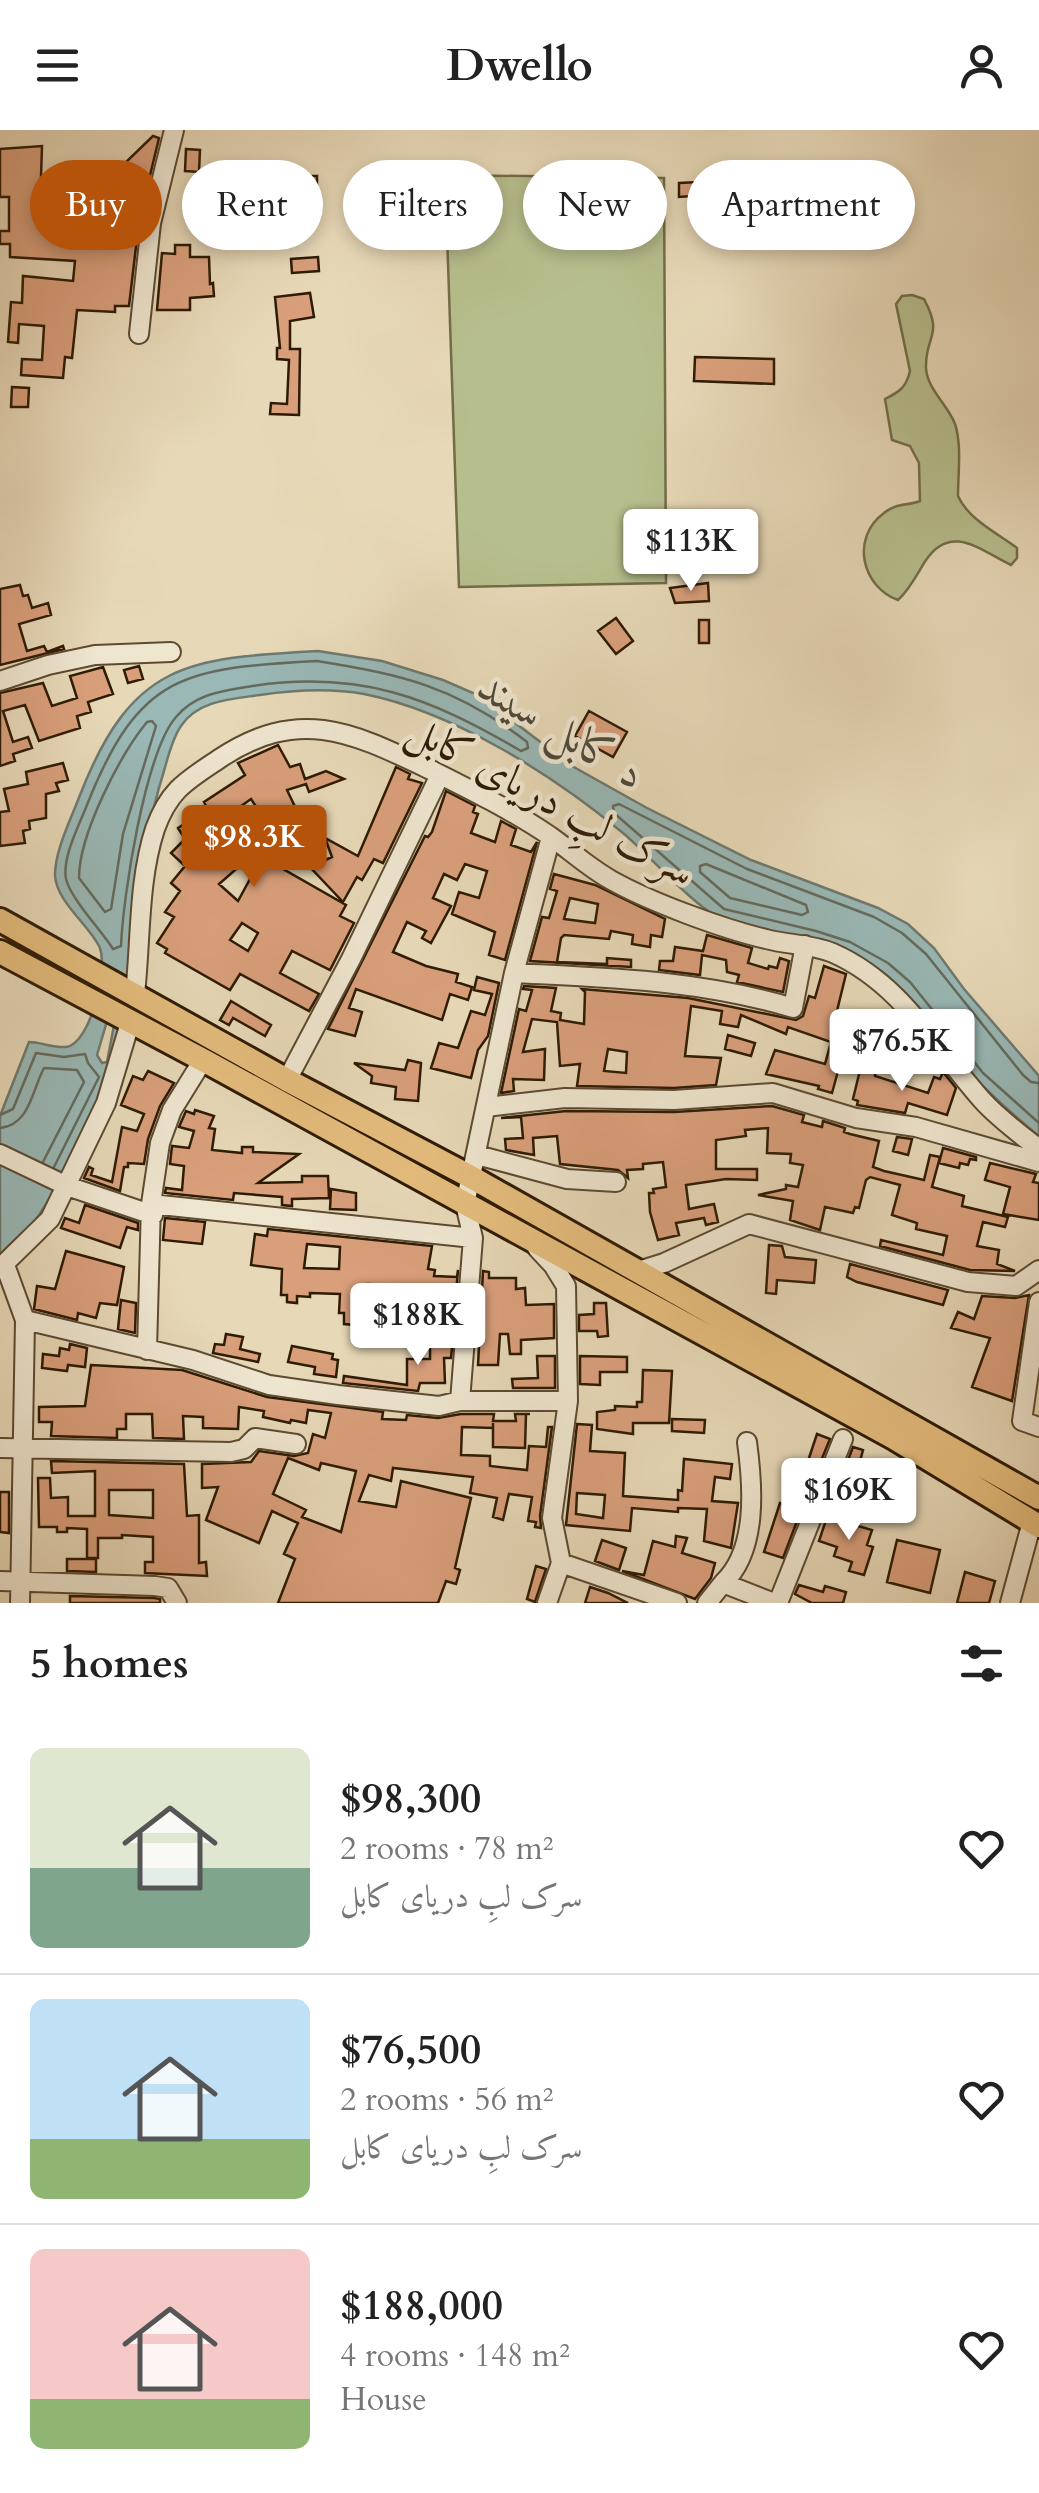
<!DOCTYPE html>
<meta charset="utf-8">
<style>
:root{--surface:#fff;--page:#f2f2f2;--text:#222;--muted:#767676;--line:#e0e0e0;--accent:#b45309}
body{margin:0;font-family:Cardo,Amiri,serif;background:var(--page);color:var(--text);height:100vh;display:flex;flex-direction:column;font-size:38px;white-space:nowrap}
*{box-sizing:border-box;margin:0}
p{font-size:32px;color:var(--muted)}
.icon{flex:none;width:55px;height:55px;fill:none;stroke:currentColor;stroke-width:2;stroke-linecap:round;stroke-linejoin:round}
.map{position:relative;height:1473px;overflow:hidden}
.details{display:flex;flex-direction:column;background:var(--surface);flex:1}
.details>*{flex:none}
.banner{position:absolute;left:30px;top:30px;width:980px;height:90px;display:flex;gap:20px}
.price{position:absolute;translate:-50% -85px;padding:0 22px;border-radius:10px;background:#fff;color:#222;font-size:32px;line-height:65px;filter:drop-shadow(0 2px 5px #0008)}
.price::after{content:'';position:absolute;left:50%;top:60px;width:30px;height:22px;margin-left:-15px;background:inherit;clip-path:polygon(0 0,100% 0,50% 100%)}
.price.selected{background:var(--accent);color:#fff}
ul{padding:0;list-style:none}
li{display:flex;align-items:center;gap:30px;height:250px;padding:0 30px}
li+li{border-top:2px solid var(--line)}
li span{display:grid;place-items:center;flex:none;width:280px;height:200px;border-radius:15px;color:#555}
li>.icon{margin-inline-start:auto}
span .icon{width:120px;height:120px;fill:#fffc;stroke-width:1}
li b{font-size:42px}
h2{display:flex;justify-content:space-between;align-items:center;height:120px;padding:0 30px;font-size:42px}
.tag{padding:0 35px;border-radius:45px;background:var(--surface);box-shadow:0 5px 15px #0003;font-size:35px;line-height:90px}
.tag.selected{background:var(--accent);color:#fff}
header{display:flex;justify-content:space-between;align-items:center;height:130px;padding:0 30px;background:var(--surface);font-size:45px;font-weight:700}
.map>svg:first-child{display:block}
.green{fill:#b7be8d;stroke:#726c48;stroke-width:2.5}
.water{fill:#99b8b6;stroke:#6e796f;stroke-width:2.5;fill-rule:evenodd}
.lines{fill:none;stroke-linecap:round;stroke-linejoin:round}
.shore{stroke:#646a5d;stroke-width:2.5}
.building{fill:#d99f7b;stroke:#2e1b04;stroke-width:2.5;fill-rule:evenodd}
.minor-casing{stroke:#5c4a31;stroke-width:22}
.major-casing{stroke:#2e1b04;stroke-width:28}
.minor{stroke:#efe6d0;stroke-width:18}
.major{stroke:#e4bc7c;stroke-width:22}
.labels{text-anchor:middle;stroke-width:9;stroke-linejoin:round;paint-order:stroke}
.street-label{font-size:42px;fill:#2e1b04;stroke:#efe6d0}
.water-label{font-size:45px;font-style:italic;fill:#4e4a39;stroke:#efe6d0}
</style>
<header><svg class="icon" aria-label="menu" viewBox="0 0 24 24"><path d="M4 6h16M4 12h16M4 18h16"/></svg>Dwello<svg class="icon" aria-label="person" viewBox="0 0 24 24"><circle cx="12" cy="8" r="4"/><path d="M4 21q1-7 8-7t8 7"/></svg></header>
<div class="map">
<svg width="1039" height="1473" viewBox="0 0 1039 1473">
<rect width="100%" height="100%" fill="#e7d8b7"/>
<filter id="stains"><feTurbulence type="fractalNoise" baseFrequency=".002" numOctaves="4"/><feColorMatrix values="0 0 0 0 .2 0 0 0 0 .09 0 0 0 0 .02 0 0 0 .5 -.17"/></filter>
<radialGradient id="worn" r=".72"><stop offset=".6" stop-color="#630" stop-opacity="0"/><stop offset="1" stop-color="#630" stop-opacity=".3"/></radialGradient>
<path class="green" d="M445 45 664 48 666 453 459 457Z
M912 165 924 169C944 206 925 205 926 238 927 259 948 275 955 294 962 315 958 343 958 366 968 389 997 403 1017 418V428L1011 435C980 420 951 393 926 430 917 444 910 459 898 470 862 457 850 408 884 383 896 373 907 376 920 371L919 333 910 316 892 310 885 269C899 262 906 258 910 241L896 174 902 166Z"/>
<path class="water" d="M318 521 382 531 443 550 480 566 572 636 647 678 751 730 878 778 908 794 934 818 964 859 1039 946V1006C1008 981 979 954 952 923 930 897 913 866 885 844 850 818 808 809 766 800 751 796 733 795 719 788 692 774 649 725 623 703 553 645 454 582 364 564 330 558 294 560 260 565 232 569 198 570 181 596 172 609 168 627 164 641 137 724 140 810 124 894 109 969 53 1079 0 1134V986L29 912C40 912 54 918 66 917 91 914 109 835 99 816 88 794 56 771 55 745 55 720 71 689 80 665 132 532 187 528 318 521ZM117 880 107 932 102 933 97 925 110 881Z"/>
<g class="lines">
<path class="shore" d="M317 531C404 545 456 557 527 612L528 618 521 621C429 567 360 540 252 556 223 561 196 563 176 587 145 623 123 766 121 816L113 819C101 800 71 769 66 749 62 728 79 695 87 675 139 543 185 538 317 531Z
M152 591 156 596 123 704 111 779 105 782 79 748C79 704 120 625 147 592Z
M706 734 806 775 808 782 802 785 730 768 700 742V736Z
M1039 953 1031 952 1023 945 926 824 902 803 874 787 747 739 619 674 613 676 614 683 724 779 816 801 850 812 888 833 910 852 983 943 1039 993
M0 985 13 979 36 923 64 927 85 924 88 933 99 947 54 1037
M0 998C30 995 32 960 44 938L77 940 84 952 43 1032"/>
</g>
<path class="building" d="M153 6 159 8 139 91 129 176H115V182L77 180 72 228 65 227 63 248 21 245 22 229 42 230 44 196 19 194 18 213 8 212 11 172 22 173 23 146 73 151 75 131 10 127V114H0V101H9V67H0V19L42 16 40 78 82 82 83 32 122 36Z
M186 19 200 20 199 42 185 41Z
M252 46H285V98L251 97Z
M306 46H317V84H306Z
M202 48 224 53 217 84 195 79Z
M700 52H755V73L706 74V65L679 67V53Z
M175 115H190V127H209L210 154 213 153 214 166 190 168V180H157L162 123 175 124Z
M318 127 319 141 292 143 291 129Z
M310 163 314 187 290 191V219H300L299 285 270 284 271 273 287 274 289 230 277 229V218H280L275 167Z
M695 227 774 229V254L694 251Z
M12 257 29 258 28 277H11Z
M708 453 709 471 675 473 670 458Z
M20 455 23 466 28 465 32 478 48 473 51 485 19 494 27 521 44 516 47 522 63 516 64 519 0 535V459Z
M616 488 633 511 616 524 598 501Z
M699 490H709V513H699Z
M139 536 143 549 128 553 124 540Z
M103 537 113 564 88 572 91 582 77 586 80 598 39 611 25 575 3 581 13 612 28 607 32 618 13 624 15 631 0 636V563L43 553 52 576 77 568 70 546Z
M589 581 627 602 613 627 575 606Z
M278 615 290 637 300 634 305 649 326 641 344 649 309 662 306 654 287 660 311 710 297 723 291 717 271 732 346 775 340 786 354 793 330 840 292 821 280 843 319 864 309 881 240 844 230 860 165 823 167 819 157 813 174 787 165 782 180 761 171 753 185 736 171 723 185 709 178 698 187 692 202 719 210 714 219 731 245 708 241 700 263 687 251 669 223 689 227 695 218 700 204 672 245 645 238 633ZM272 708 256 738 238 771 219 754ZM242 793 258 803 248 821 230 810Z
M63 633 68 650 56 653 59 661 46 664V688L29 691 30 699 23 701 25 713 0 716V682L9 681 4 659 28 654 26 642Z
M396 637 410 644 408 649 422 653 383 733 374 729 362 750 357 747 343 772 309 736 317 722 321 732 332 727 325 708 358 726Z
M446 661 475 676 473 682 478 684 471 703 495 712 501 691 516 699 511 715 531 722 537 712 505 830 489 825 495 802 452 784 459 762 479 768 485 748 487 741 465 734 457 750 444 744 433 768 451 776 431 813 422 808 426 801 407 792 393 822 426 836 458 844 456 852 472 857 468 870 450 864 442 890 356 859 349 878 362 882 355 906 328 899 425 706 428 707 432 702Z
M554 744 595 755 665 789 662 807 651 805 650 817 632 814 633 805 611 801 609 809 564 805 561 808 557 832 607 834V828L631 830V837L530 831 542 787 549 788 557 761 550 759ZM570 768 598 774 595 793 564 789Z
M707 805 752 818 748 833 768 839 769 836 777 838 780 828 789 831 783 862 737 852 739 845 727 842 726 830 702 825 700 845 659 840 660 831H673L675 817 703 821Z
M824 836 846 844 836 885 852 890 832 963 818 959 819 956 766 944 775 920 825 934 831 912 788 897 786 904 741 885 738 897 720 894 722 881 691 876 685 926 721 928 716 955 674 958 577 956 580 934 560 936 557 892 532 889 523 922 545 919 544 950 513 949 514 961 501 963 519 879 526 881 532 860 523 859 524 856 556 858 551 881 561 883 560 890 584 894 585 862 582 859 688 868 796 890 803 886 809 866 815 868ZM608 919 627 922 626 943 604 941Z
M477 847 499 853 488 906 478 920 471 948 431 938 439 913 458 918 471 881 485 885 492 864 474 860Z
M231 871 271 895 265 906 233 888 229 895 220 890Z
M728 905 755 913 751 926 725 919Z
M408 930 421 933 418 971 395 969 396 957 371 953 372 946 354 933 405 940Z
M861 936 876 940 875 946 928 963 934 947 940 949 943 942 956 958 947 985 908 973 905 983 857 975 858 971 853 969Z
M148 941 174 953 160 976 148 1009 144 1034 128 1033V1037H124L120 1061 84 1048 89 1037 93 1039 91 1045 112 1052 122 997 137 1001 144 984 121 975 133 946 143 950Z
M772 976 804 985 802 992 822 997 823 991 845 998 844 1002 850 1004 879 1011 873 1037 884 1041 924 1050 930 1025 940 1027 932 1057 964 1066 962 1076 1008 1087 1005 1097 983 1092 977 1116 999 1120 997 1134 1015 1141 970 1140 880 1116 881 1110 943 1125 947 1106 916 1099 917 1093 892 1085 900 1055 870 1047 866 1050 859 1078 855 1077 853 1083 825 1077 820 1100 790 1090 793 1071 758 1065 786 1059V1055L798 1057 803 1035 790 1033 791 1024 767 1023 768 998 745 1000 746 1006 716 1010V1039H757V1050L726 1049 686 1055 689 1079 714 1074 718 1092 706 1095 704 1088 676 1093 679 1105 658 1110 650 1082 649 1063H654L653 1059 666 1057 663 1032 643 1034V1039L627 1040 628 1048 618 1040 560 1034 557 1006 533 1008 534 1025 506 1020 505 1009 523 1008 521 987 501 988 566 981 674 982Z
M195 980 214 986 209 998 215 999 212 1020 242 1023V1017H253V1022L299 1024 258 1053 302 1052V1046H328L329 1068 292 1069V1076L282 1075V1067L234 1063 233 1070 165 1063 166 1058 182 1060 184 1036 170 1034 172 1016 189 1018 194 1001 179 997 186 981 194 984Z
M897 1007 912 1009 908 1025 893 1021Z
M943 1018 976 1027V1030L970 1029 968 1035 960 1033 959 1038 939 1033Z
M990 1033 1036 1044 1033 1052 1039 1053V1090L1003 1084 1010 1057 985 1050Z
M331 1059 356 1063V1080L330 1079Z
M85 1075 138 1093V1100L127 1097 120 1118 61 1098 65 1088 79 1093Z
M165 1088 205 1092 202 1114 163 1110Z
M268 1099 432 1116 428 1139 435 1140 434 1146 457 1147 458 1140 456 1163 414 1161V1156L368 1154 367 1175 417 1179 414 1208H408L407 1217 394 1215 395 1208 354 1204 355 1195 344 1194V1183H339L340 1164 310 1163V1167L297 1166V1173L287 1172V1165H281L282 1139 251 1135 255 1104 267 1106ZM307 1114 340 1117 339 1139 304 1138Z
M769 1115 782 1116 785 1127 816 1130 814 1153 777 1150 776 1164 766 1163Z
M66 1121 124 1137 117 1175 100 1173 96 1188 78 1183 77 1190 34 1179 37 1156 55 1159Z
M850 1134 948 1160 943 1175 857 1152 847 1147Z
M483 1141 489 1142V1148H516V1159L525 1158 526 1175 554 1174V1208L521 1210V1224H510L508 1204H500L498 1235H478Z
M1029 1165 1012 1271 972 1257 990 1208 951 1198 958 1182 974 1189 982 1166 1015 1168Z
M121 1170 136 1173 135 1203 118 1199Z
M594 1173H606L608 1206 598 1207 597 1201H579V1185L594 1184Z
M226 1204 243 1207 240 1219 260 1224 258 1232 213 1223 215 1214 224 1215Z
M430 1207 453 1208 451 1228H444L445 1253H420L418 1261 343 1253 344 1246 407 1255V1229H430Z
M70 1214 87 1218 85 1237 68 1235 67 1241 42 1238 43 1224 59 1226 60 1218 69 1220Z
M292 1216 333 1224 332 1229 338 1230 336 1247 314 1244 315 1237 288 1232Z
M537 1226H555V1258H513L512 1249 538 1248Z
M580 1226 627 1227V1242H600V1255L580 1254Z
M91 1235 182 1240 267 1267 383 1282 382 1289 406 1290 407 1285 438 1288 461 1284H494L493 1291H516L515 1284H530H526L525 1318 493 1317V1293V1298L462 1297 461 1325 490 1326V1336L527 1340 529 1316 546 1317 548 1297H552L540 1386 541 1398 535 1397 536 1392 528 1391 532 1367 509 1364 503 1390 493 1387 497 1368 470 1363 473 1347 393 1338 391 1351 369 1345 359 1371 396 1377 401 1351 471 1368 455 1438 460 1440 456 1454 446 1451 438 1473H278L295 1429 284 1424 298 1393 272 1381 259 1413 206 1390 218 1357 202 1358V1334L251 1332 259 1321 294 1326 308 1323 313 1304 325 1308 331 1283 308 1280 306 1293 291 1290 290 1293 263 1287 264 1281 239 1277 238 1299 203 1298V1287L183 1286 184 1309 153 1308 152 1284H126V1299H117V1308L51 1306 52 1292H39V1277L85 1276ZM288 1328 319 1340 321 1333 356 1341 341 1402 302 1387 306 1380 273 1364Z
M643 1240 672 1241 669 1293H633V1304L597 1299V1282L615 1280V1276L637 1277V1272H642Z
M672 1289 705 1290 704 1303 672 1301Z
M577 1294 592 1295 590 1321 625 1323 623 1366 678 1370V1360L682 1361 684 1329 732 1334 730 1349 715 1347 712 1371 738 1373 731 1418 704 1411 707 1379 678 1378V1382L632 1378 630 1401 566 1395ZM577 1363 605 1365 603 1388 576 1384Z
M817 1304 830 1309 816 1343 805 1340Z
M853 1317 863 1320 854 1354 865 1357 860 1371 835 1364Z
M51 1331 184 1334 187 1386 199 1385V1433L206 1432 207 1446 145 1443V1432H153V1407L122 1405V1408H98V1428H87V1399L67 1398V1402H57V1397H39L38 1348H50L51 1368 68 1367V1386H95V1341L52 1343ZM109 1360H153V1388L109 1385Z
M792 1335 803 1339 797 1356 786 1353Z
M0 1362H9V1403L0 1402Z
M780 1373 802 1378 783 1428 764 1422Z
M827 1387 872 1400 867 1415 873 1417 864 1445 849 1441 852 1432 834 1426 837 1417 819 1411Z
M676 1406 687 1408 682 1423 715 1433 711 1448 695 1469 622 1441 644 1445 653 1411 675 1417Z
M602 1410 626 1418 619 1440 595 1431Z
M897 1410 940 1420 930 1463 887 1452Z
M67 1429H96V1442L67 1441Z
M536 1436 546 1439 535 1472 527 1469Z
M965 1442 995 1451 989 1473H957Z
M799 1455 823 1462 825 1456 846 1462 843 1473H812L795 1464Z
M590 1457 608 1463 628 1473H585Z
M70 1466 154 1468 160 1469V1473H70Z"/>
<g class="lines">
<defs>
<path id="minor" d="M139 204 151 93 174 0
M0 551 48 535 95 525 171 522
M514 843C611 848 700 850 793 878L805 815
M135 864C141 810 138 751 155 699 169 660 186 651 219 629 300 575 353 603 431 640 471 660 513 681 550 706 571 721 588 737 611 750 650 772 723 799 766 809 788 815 812 814 833 823 901 853 935 917 982 970 998 988 1020 1004 1039 1019
M287 950 351 829 440 645
M486 977 565 968 674 970 773 963 856 988 916 997 1039 1032
M0 1024 67 1056 153 1085
M477 1025 567 1049 616 1052
M151 1074 473 1108
M537 1118 553 1135 566 1156 568 1271 552 1388 561 1433 547 1473
M5 1135 25 1190 20 1473
M0 1138 50 1089 106 973 130 893
M638 1141 664 1133 749 1094 968 1152 1016 1156 1039 1140
M1039 1172 1022 1291 1039 1297
M25 1190 193 1230 269 1255 338 1265 439 1276 460 1271H568
M147 1220 151 1074 160 1013 172 980 203 930
M460 1271 473 1108 465 1074 514 843 551 707
M0 1318 231 1322 244 1319 255 1308 296 1314
M561 1433 677 1473
M0 1451 155 1456 168 1458 177 1473
M723 1453C758 1420 753 1356 747 1312
M707 1473 723 1453 774 1473
M778 1473 843 1309
M1010 1473 1032 1392"/>
<path id="major" d="M0 790 287 950 471 1047 1039 1368
M0 822 203 930 894 1308 1039 1396"/>
</defs>
<use href="#minor" class="minor-casing"/>
<use href="#major" class="major-casing"/>
<use href="#minor" class="minor"/>
<use href="#major" class="major"/>
</g>
<g class="labels">
<g class="street-label">
<text transform="translate(552 669) rotate(28)" y="15">سرک لبِ دریای کابل</text>
</g>
<g class="water-label">
<text transform="translate(563 599) rotate(31)" y="16">د کابل سيند</text>
</g>
</g>
<rect width="100%" height="100%" filter="url(#stains)"/>
<rect width="100%" height="100%" fill="url(#worn)"/>
</svg>
<b class="price" style="left:691px;top:464px">$113K</b>
<b class="price selected" style="left:254px;top:760px">$98.3K</b>
<b class="price" style="left:902px;top:964px">$76.5K</b>
<b class="price" style="left:418px;top:1238px">$188K</b>
<b class="price" style="left:849px;top:1413px">$169K</b>
<div class="banner">
<a class="tag selected">Buy</a>
<a class="tag">Rent</a>
<a class="tag">Filters</a>
<a class="tag">New</a>
<a class="tag">Apartment</a>
</div>
</div>
<section class="details">
<h2>5 homes<svg class="icon" aria-label="filters" viewBox="0 0 24 24"><path d="M4 7h16M4 17h16"/><circle cx="9" cy="7" r="2"/><circle cx="15" cy="17" r="2"/></svg></h2>
<ul>
<li><span style="background:linear-gradient(#dfe7d0 60%,#7fa58c 0)"><svg class="icon" aria-label="home" viewBox="0 0 24 24"><path d="M3 11l9-7 9 7M6 9v11h12V9"/></svg></span><div><b>$98,300</b><p>2 rooms · 78 m²</p><p>سرک لبِ دریای کابل</p></div><svg class="icon" aria-label="heart" viewBox="0 0 24 24"><path d="M12 20l-8-8c-3-5 5-10 8-4 3-6 11-1 8 4z"/></svg></li>
<li><span style="background:linear-gradient(#bfe0f5 70%,#8fb573 0)"><svg class="icon" aria-label="home" viewBox="0 0 24 24"><path d="M3 11l9-7 9 7M6 9v11h12V9"/></svg></span><div><b>$76,500</b><p>2 rooms · 56 m²</p><p>سرک لبِ دریای کابل</p></div><svg class="icon" aria-label="heart" viewBox="0 0 24 24"><path d="M12 20l-8-8c-3-5 5-10 8-4 3-6 11-1 8 4z"/></svg></li>
<li><span style="background:linear-gradient(#f6c9c9 75%,#8fb573 0)"><svg class="icon" aria-label="home" viewBox="0 0 24 24"><path d="M3 11l9-7 9 7M6 9v11h12V9"/></svg></span><div><b>$188,000</b><p>4 rooms · 148 m²</p><p>House</p></div><svg class="icon" aria-label="heart" viewBox="0 0 24 24"><path d="M12 20l-8-8c-3-5 5-10 8-4 3-6 11-1 8 4z"/></svg></li>
</ul>
</section>
